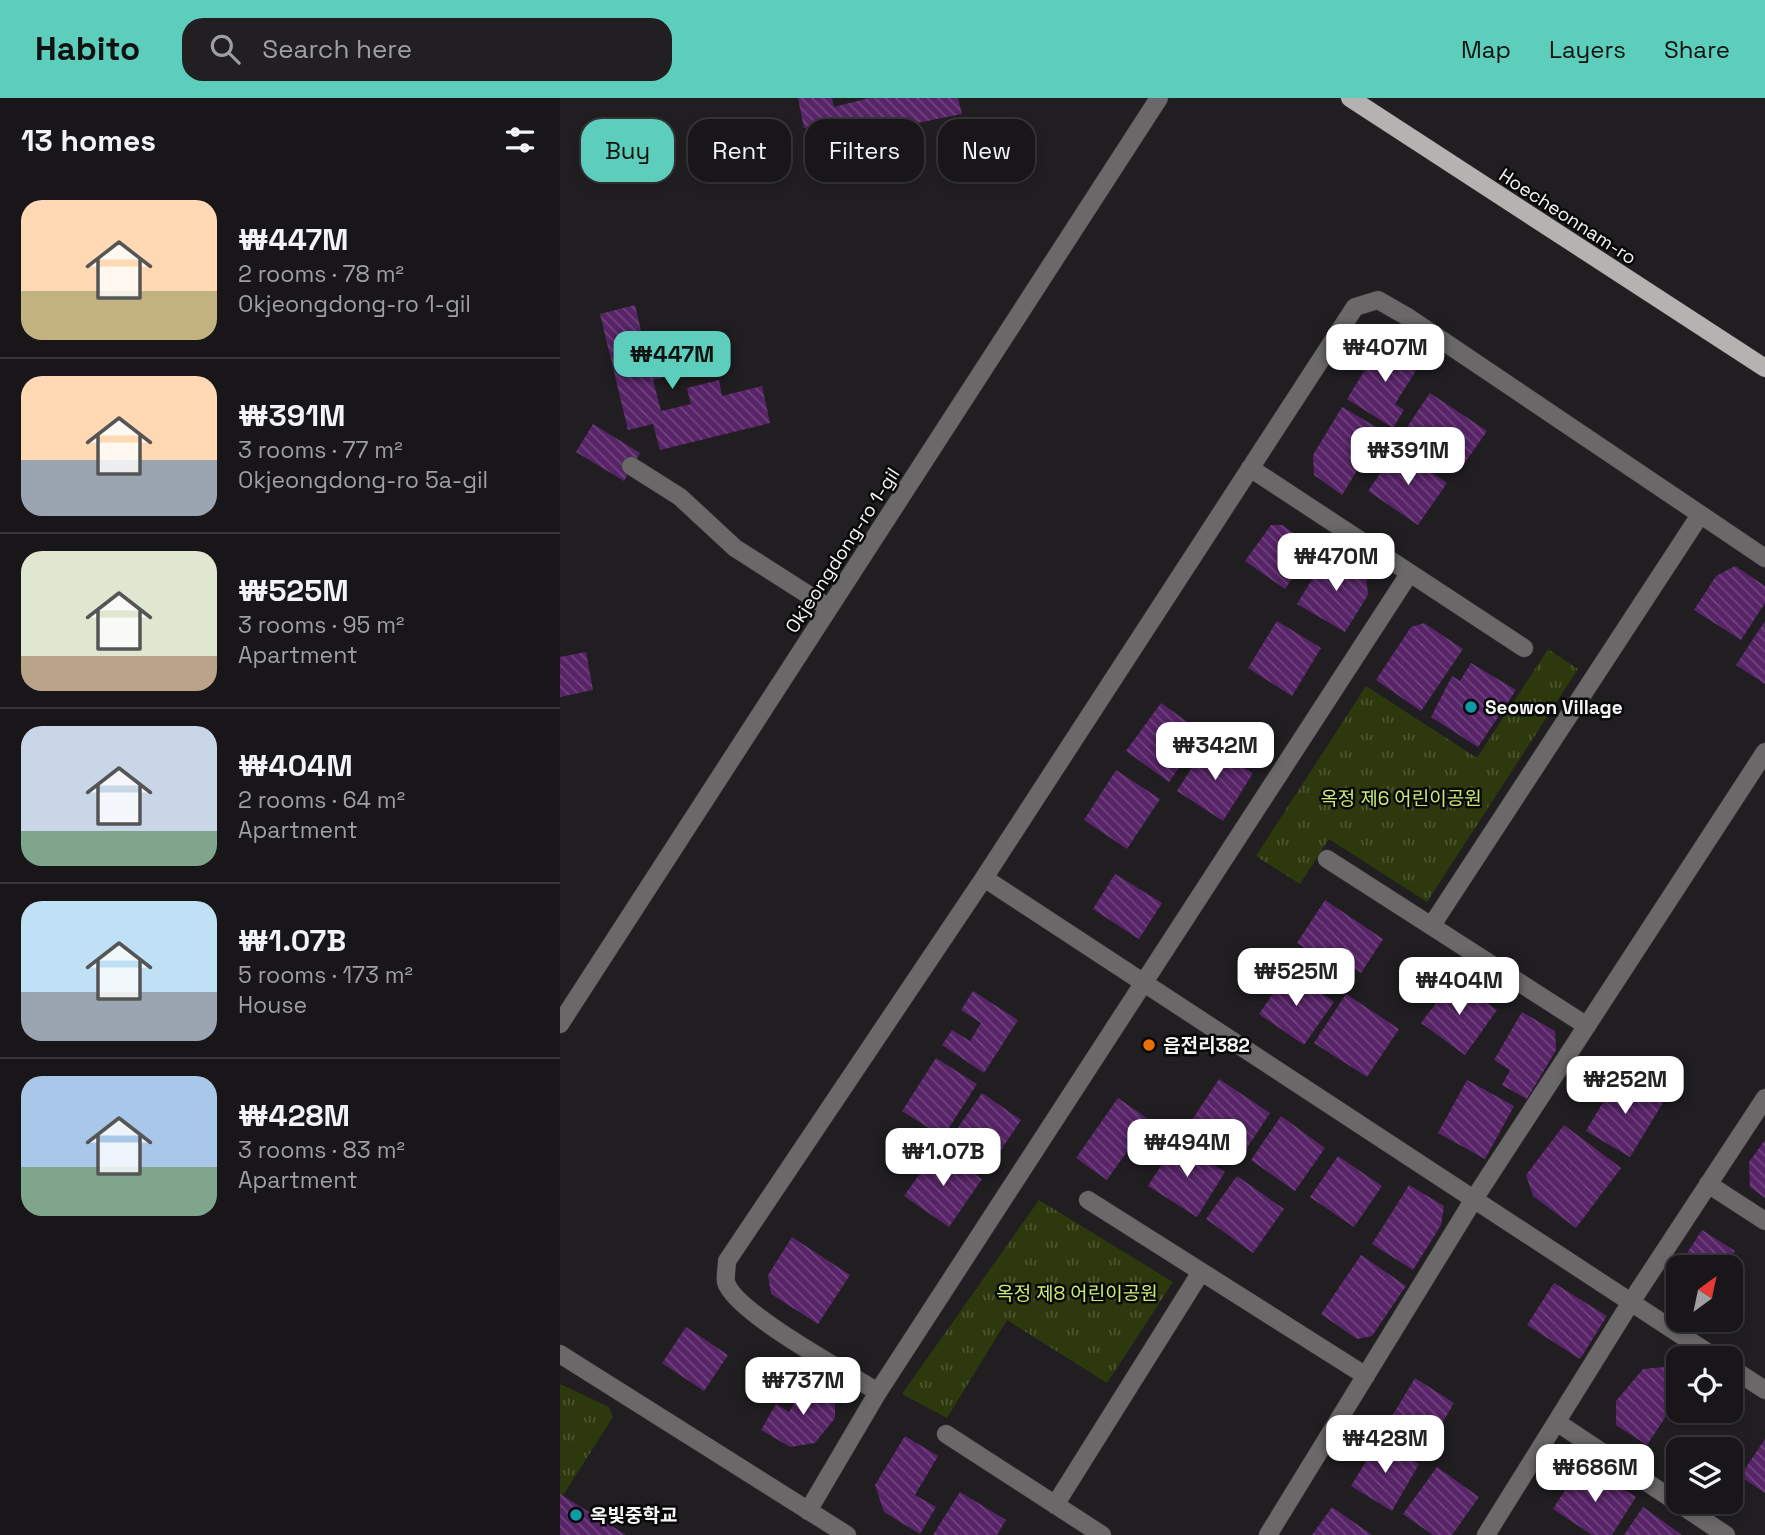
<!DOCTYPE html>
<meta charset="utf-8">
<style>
:root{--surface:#181619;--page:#211f22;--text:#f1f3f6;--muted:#9f9fa2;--line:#363538;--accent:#5ccebb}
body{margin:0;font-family:"Space Grotesk","Noto Sans KR",sans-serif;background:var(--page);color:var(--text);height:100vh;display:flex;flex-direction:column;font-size:26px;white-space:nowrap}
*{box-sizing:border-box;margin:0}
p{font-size:23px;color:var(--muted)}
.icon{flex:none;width:38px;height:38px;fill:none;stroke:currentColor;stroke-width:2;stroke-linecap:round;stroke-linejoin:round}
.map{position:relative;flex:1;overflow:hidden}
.side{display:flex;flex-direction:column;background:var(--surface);width:560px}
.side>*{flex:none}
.banner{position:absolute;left:21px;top:21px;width:665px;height:63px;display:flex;gap:14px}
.needle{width:46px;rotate:33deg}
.tools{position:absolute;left:1106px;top:1157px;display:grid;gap:14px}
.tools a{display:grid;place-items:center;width:77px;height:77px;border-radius:14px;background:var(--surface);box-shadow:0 4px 10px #0003,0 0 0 2px var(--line);font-size:35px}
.price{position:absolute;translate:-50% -60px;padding:0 16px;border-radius:14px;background:#fff;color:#222;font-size:23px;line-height:46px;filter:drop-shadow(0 2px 4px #0008)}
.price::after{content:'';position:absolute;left:50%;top:42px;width:21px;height:16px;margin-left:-10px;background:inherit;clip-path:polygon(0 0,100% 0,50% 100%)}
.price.selected{background:var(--accent);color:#111}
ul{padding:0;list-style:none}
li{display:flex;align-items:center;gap:21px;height:175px;padding:0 21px}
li+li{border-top:2px solid var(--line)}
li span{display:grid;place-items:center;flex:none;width:196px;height:140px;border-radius:21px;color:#555}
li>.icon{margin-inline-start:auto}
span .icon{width:84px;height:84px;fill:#fffc;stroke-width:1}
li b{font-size:30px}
h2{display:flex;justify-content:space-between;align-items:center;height:84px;padding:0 21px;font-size:30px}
.pill{padding:0 24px;border-radius:21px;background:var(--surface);box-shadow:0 4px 10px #0003,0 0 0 2px var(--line);font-size:24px;line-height:63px}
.pill.selected{background:var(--accent);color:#111}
header{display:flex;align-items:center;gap:42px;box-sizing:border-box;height:98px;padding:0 35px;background:var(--accent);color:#111}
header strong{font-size:33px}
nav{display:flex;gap:38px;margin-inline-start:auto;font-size:24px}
.search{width:490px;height:63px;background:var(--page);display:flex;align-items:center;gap:18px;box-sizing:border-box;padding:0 24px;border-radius:21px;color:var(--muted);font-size:26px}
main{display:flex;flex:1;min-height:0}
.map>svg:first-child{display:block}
.park{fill:url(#park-tufts)}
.building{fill:url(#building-back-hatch)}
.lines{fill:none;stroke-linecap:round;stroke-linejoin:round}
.minor-casing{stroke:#3a383b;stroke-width:19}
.major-casing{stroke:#3a383b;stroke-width:19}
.minor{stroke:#6a6868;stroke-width:18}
.major{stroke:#b6b2b2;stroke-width:18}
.culture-dot{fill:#0f9aa8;stroke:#09090a;stroke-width:2.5}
.food-dot{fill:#e8710a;stroke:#09090a;stroke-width:2.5}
.labels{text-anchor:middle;stroke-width:5;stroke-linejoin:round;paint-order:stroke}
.street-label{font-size:19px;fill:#f6f4f6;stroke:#09090a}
.poi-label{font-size:19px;font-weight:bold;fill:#f6f4f6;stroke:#09090a;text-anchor:start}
.park-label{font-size:19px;fill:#c9ec74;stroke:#09090a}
</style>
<header>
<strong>Habito</strong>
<div class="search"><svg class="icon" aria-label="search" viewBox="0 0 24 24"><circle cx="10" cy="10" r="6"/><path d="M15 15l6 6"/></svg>Search here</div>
<nav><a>Map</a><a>Layers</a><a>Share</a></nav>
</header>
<main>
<section class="side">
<h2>13 homes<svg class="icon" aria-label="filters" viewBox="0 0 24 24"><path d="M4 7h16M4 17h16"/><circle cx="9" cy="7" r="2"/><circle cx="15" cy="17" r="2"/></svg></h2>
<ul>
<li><span style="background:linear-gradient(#ffd9b3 65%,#c2b280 0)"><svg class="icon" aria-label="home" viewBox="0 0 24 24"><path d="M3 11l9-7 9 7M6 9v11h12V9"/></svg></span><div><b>₩447M</b><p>2 rooms · 78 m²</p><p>Okjeongdong-ro 1-gil</p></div></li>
<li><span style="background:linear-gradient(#ffd9b3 60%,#9aa5b1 0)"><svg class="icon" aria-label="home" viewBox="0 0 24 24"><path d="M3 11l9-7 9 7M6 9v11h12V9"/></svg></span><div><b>₩391M</b><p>3 rooms · 77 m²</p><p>Okjeongdong-ro 5a-gil</p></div></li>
<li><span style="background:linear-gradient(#dfe7d0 75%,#b9a48a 0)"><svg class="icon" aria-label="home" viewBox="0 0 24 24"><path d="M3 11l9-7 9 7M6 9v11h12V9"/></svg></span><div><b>₩525M</b><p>3 rooms · 95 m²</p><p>Apartment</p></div></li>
<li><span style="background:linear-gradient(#c9d6e8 75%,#7fa58c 0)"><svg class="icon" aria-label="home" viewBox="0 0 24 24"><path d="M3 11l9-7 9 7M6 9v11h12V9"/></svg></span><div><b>₩404M</b><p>2 rooms · 64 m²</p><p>Apartment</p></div></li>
<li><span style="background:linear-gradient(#bfe0f5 65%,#9aa5b1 0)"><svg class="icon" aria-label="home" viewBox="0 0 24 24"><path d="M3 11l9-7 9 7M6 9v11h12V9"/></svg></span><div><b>₩1.07B</b><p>5 rooms · 173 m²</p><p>House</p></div></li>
<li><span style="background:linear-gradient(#a9c7e8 65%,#7fa58c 0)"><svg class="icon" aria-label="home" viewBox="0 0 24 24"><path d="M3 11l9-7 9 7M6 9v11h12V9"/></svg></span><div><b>₩428M</b><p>3 rooms · 83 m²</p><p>Apartment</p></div></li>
</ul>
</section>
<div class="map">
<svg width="1205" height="1437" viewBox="0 0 1205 1437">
<defs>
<pattern id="park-tufts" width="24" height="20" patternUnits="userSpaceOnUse" patternTransform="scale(1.75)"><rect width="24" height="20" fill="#2d390c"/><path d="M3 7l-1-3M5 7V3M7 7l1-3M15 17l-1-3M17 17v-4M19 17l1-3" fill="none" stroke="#4c5630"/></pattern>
<pattern id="building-back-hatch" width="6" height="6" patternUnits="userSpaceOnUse" patternTransform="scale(1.75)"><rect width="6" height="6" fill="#582468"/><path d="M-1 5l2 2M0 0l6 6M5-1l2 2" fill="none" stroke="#71447e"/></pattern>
</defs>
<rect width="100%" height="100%" fill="#201e21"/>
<path class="park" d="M988 551 1018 571 867 804 769 741 740 786 696 758 806 588 917 660Z
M479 1102 613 1184 547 1285 447 1222 387 1320 342 1296Z
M0 1286 49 1309 53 1319 0 1402Z"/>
<path class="building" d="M238 0H272L274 9 309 0H398L402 16 337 29 338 36 270 49 265 26 244 30Z
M75 207 85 250 102 246 109 278 93 282 101 313 131 306 127 290 159 282 162 298 202 288 210 325 100 352 93 326 68 332 40 216Z
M838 248 862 263 835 306 844 312 833 330 787 301 818 251Z
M870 295 927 333 899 373 843 335Z
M782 309 830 337 813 367 804 361 782 397 754 377 753 357Z
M33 326 80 355 64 383 16 354Z
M837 351 887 385 858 427 808 393Z
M711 427H722L754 449 725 491 685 463Z
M768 455 806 478 808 497 785 534 737 506Z
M1175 468 1205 488V505L1181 542 1134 512 1156 478Z
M717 523 761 550 732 598 688 570Z
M1205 523V586L1176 567Z
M864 525 903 551 861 613 816 582 851 529Z
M26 554 33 592 0 599V559Z
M911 565 956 592 918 649 871 619 892 578 900 583Z
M601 605 643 635 609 684 566 653Z
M647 646 693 675 663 723 617 693Z
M556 672 600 701 567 751 524 722Z
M555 776 602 805 579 841 533 811Z
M765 802 823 841 801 875 791 868 785 877 737 845Z
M729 872 774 904 744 947 699 916Z
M894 881 937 912 905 957 861 925Z
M413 893 458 922 424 975 382 947 392 932 410 943 421 925 401 912Z
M786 896 839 931 807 979 754 945Z
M962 914 995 933 996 952 967 1001 942 987 950 972 934 962Z
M376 960 417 986 383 1039 342 1013Z
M1059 977 1104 1003 1070 1059 1026 1033Z
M659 981 710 1015 681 1059 630 1025Z
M907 982 954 1008 925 1061 878 1035Z
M422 995 461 1022 433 1064 393 1037Z
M558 1000 607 1034 591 1057 573 1045 547 1082 516 1060Z
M721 1018 765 1050 735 1093 691 1062Z
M1004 1027 1061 1070 1016 1130 973 1098 966 1077Z
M1205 1042V1100L1190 1089 1189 1064Z
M616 1044 665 1074 637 1119 588 1088Z
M378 1050 422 1081 389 1129 344 1098Z
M778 1058 822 1088 794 1129 750 1099Z
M677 1078 724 1111 693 1155 646 1121Z
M849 1087 884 1108 881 1127 853 1172 812 1146Z
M1142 1132 1175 1153 1165 1169H1118Z
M232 1139 290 1177 258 1226 211 1196 208 1177Z
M801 1157 846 1188 812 1238 797 1241 761 1216Z
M1118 1169V1196L1106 1189Z
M994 1185 1047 1218 1020 1261 967 1227Z
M1171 1191 1184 1200 1168 1227 1159 1222H1171Z
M126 1229 168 1257 144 1293 102 1265Z
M1105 1269 1118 1278V1300L1087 1347 1056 1327V1303L1083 1271Z
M249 1280 275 1296V1320L255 1345 230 1349 201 1332 216 1306 229 1314Z
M855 1280 894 1305 868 1349 828 1325Z
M345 1338 378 1358 355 1397 376 1409 360 1436 324 1414 315 1387Z
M1205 1341V1395L1180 1378Z
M819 1342 859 1366 832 1413 791 1388Z
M877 1369 919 1399 892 1437H873L843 1416Z
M1034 1373 1076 1399 1052 1437H1032L993 1411 1012 1381Z
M400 1394 446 1422 437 1437H373Z
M0 1396 66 1437H0Z
M772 1409 812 1437H752Z
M1083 1409 1122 1437H1064Z"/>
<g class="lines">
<defs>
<path id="minor" d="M71 368 120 399 175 450 269 510
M690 370 964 550
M767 761 1027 928
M424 780 1156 1260
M872 827 1140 417
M0 926 599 0
M1148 1086 1205 1123
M528 1102 806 1278
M0 1256 287 1437
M1171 1270 1205 1292
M318 1294C288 1275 174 1214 166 1184 165 1178 167 1169 167 1163L424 780 795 209 818 202 846 218 1205 460
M998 1325 1166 1437
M386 1336 542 1437
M495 1407 641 1174
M248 1413 318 1294 849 476
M708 1437 914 1101 1205 654
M926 1437 1071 1204 1205 1000"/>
<path id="major" d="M790 0 1205 270"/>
</defs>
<use href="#minor" class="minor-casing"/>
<use href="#major" class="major-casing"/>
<use href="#minor" class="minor"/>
<use href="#major" class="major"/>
</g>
<g class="culture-dot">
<circle cx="911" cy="609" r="7"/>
<circle cx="16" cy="1417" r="7"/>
</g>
<circle class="food-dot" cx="589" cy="947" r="7"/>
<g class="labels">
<g class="street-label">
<text transform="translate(1008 118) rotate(33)" y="7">Hoecheonnam-ro</text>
<text transform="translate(282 452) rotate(-57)" y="7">Okjeongdong-ro 1-gil</text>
</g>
<g class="poi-label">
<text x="925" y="616">Seowon Village</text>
<text x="603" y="954">읍전리382</text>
<text x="30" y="1424">옥빛중학교</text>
</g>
<g class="park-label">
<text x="841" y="707">옥정 제6 어린이공원</text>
<text x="517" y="1202">옥정 제8 어린이공원</text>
</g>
</g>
</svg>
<div class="tools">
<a><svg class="needle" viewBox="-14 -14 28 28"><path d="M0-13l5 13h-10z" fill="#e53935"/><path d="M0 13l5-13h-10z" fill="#9f9fa2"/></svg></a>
<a><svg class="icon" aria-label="locate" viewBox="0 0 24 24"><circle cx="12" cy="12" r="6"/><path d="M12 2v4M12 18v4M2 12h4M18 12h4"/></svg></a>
<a><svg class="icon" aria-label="layers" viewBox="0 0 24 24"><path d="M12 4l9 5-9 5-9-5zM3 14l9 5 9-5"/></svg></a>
</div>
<b class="price" style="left:825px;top:286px">₩407M</b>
<b class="price selected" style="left:112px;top:293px">₩447M</b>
<b class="price" style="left:848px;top:389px">₩391M</b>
<b class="price" style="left:776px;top:495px">₩470M</b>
<b class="price" style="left:655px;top:684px">₩342M</b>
<b class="price" style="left:736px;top:910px">₩525M</b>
<b class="price" style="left:899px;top:919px">₩404M</b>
<b class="price" style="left:1065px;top:1018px">₩252M</b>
<b class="price" style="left:627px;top:1081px">₩494M</b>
<b class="price" style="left:383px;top:1090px">₩1.07B</b>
<b class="price" style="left:243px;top:1319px">₩737M</b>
<b class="price" style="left:825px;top:1377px">₩428M</b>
<b class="price" style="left:1035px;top:1406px">₩686M</b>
<div class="banner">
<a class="pill selected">Buy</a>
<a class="pill">Rent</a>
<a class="pill">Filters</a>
<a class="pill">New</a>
</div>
</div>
</main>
